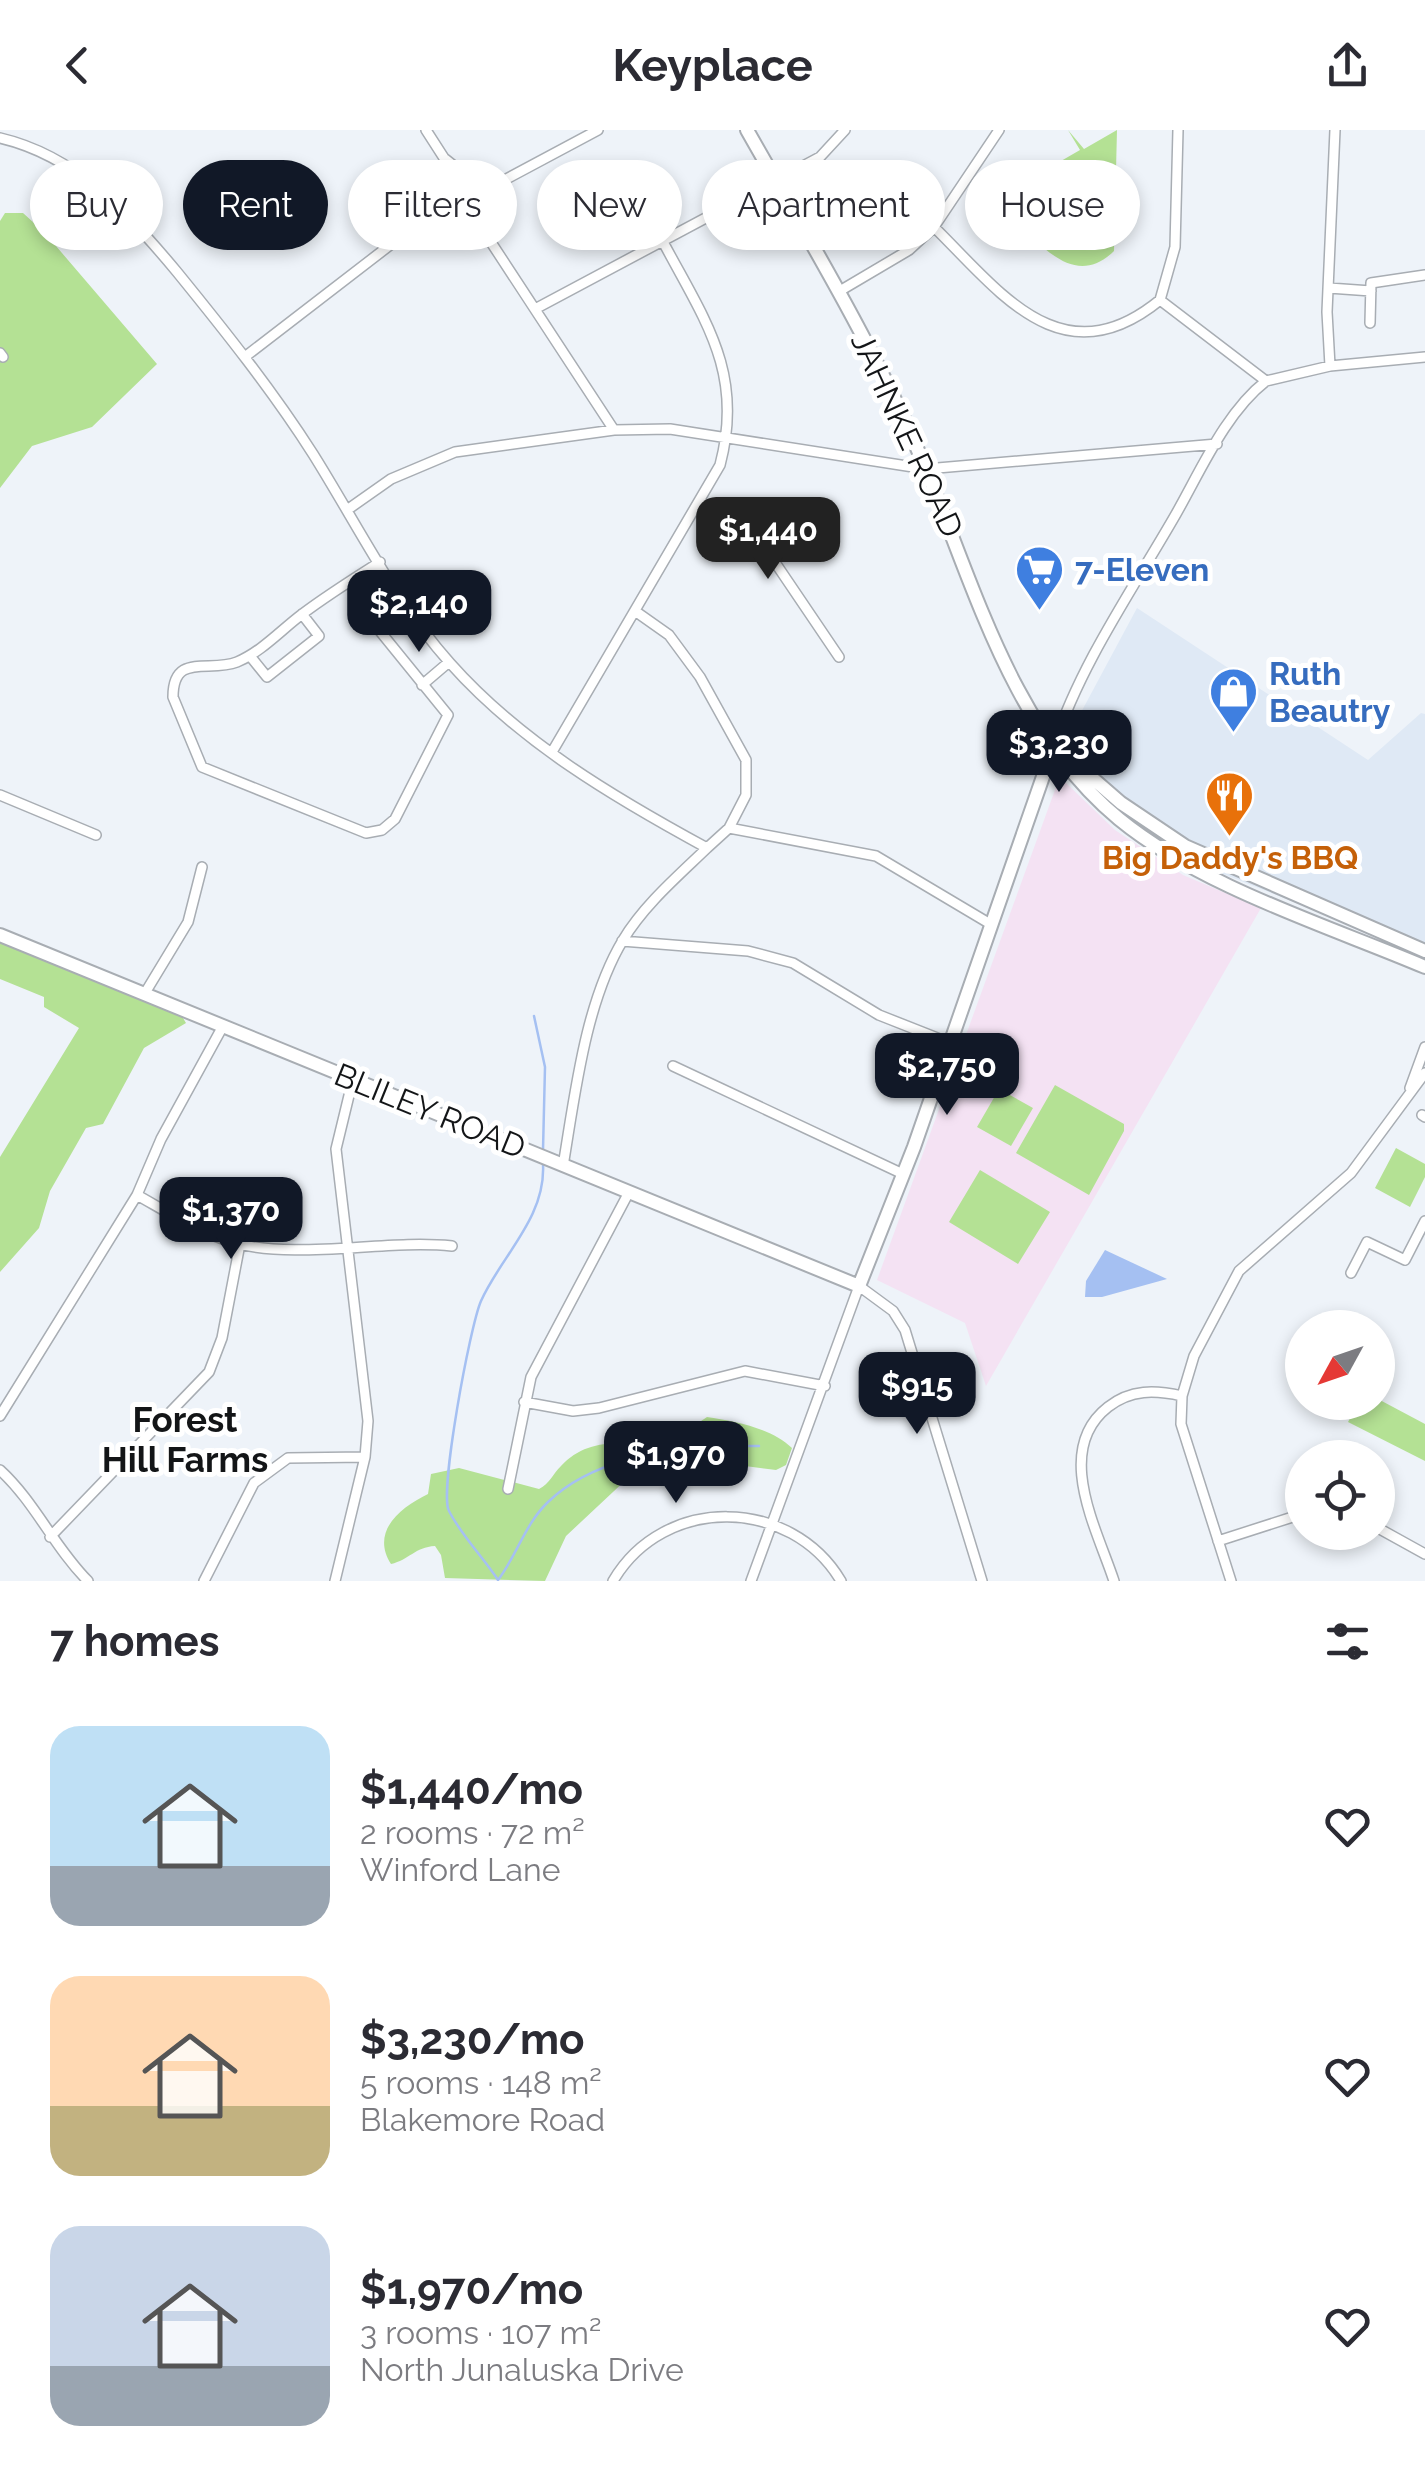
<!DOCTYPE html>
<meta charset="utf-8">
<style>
:root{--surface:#fff;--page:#f2f2f3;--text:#2b2b33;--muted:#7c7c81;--accent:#111827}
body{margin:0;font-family:Raleway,sans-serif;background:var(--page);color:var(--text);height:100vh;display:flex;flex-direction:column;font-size:38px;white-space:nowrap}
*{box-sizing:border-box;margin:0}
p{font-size:32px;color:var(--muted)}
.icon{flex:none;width:55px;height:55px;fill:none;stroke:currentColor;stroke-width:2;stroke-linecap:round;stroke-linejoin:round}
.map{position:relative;height:1451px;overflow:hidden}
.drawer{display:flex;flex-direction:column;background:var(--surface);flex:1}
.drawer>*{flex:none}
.hud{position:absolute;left:30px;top:30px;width:1365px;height:90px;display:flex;gap:20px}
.needle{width:65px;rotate:230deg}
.fabs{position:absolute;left:1285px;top:1180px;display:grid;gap:20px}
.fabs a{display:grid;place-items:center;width:110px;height:110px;border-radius:50%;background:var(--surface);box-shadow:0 5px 15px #0003;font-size:50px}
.price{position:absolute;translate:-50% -85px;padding:0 22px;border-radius:20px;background:var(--accent);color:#fff;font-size:32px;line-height:65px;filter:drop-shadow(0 2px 5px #0008)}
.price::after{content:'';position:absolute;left:50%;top:60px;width:30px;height:22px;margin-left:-15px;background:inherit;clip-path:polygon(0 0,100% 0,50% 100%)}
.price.selected{background:#222;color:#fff}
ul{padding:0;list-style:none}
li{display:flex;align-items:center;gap:30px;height:250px;padding:0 50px}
li span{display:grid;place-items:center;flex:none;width:280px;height:200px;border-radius:30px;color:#555}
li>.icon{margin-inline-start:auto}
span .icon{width:120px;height:120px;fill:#fffc;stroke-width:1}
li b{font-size:42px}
h2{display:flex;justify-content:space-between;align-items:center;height:120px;padding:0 50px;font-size:42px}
.tag{padding:0 35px;border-radius:45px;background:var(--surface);box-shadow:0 5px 15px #0003;font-size:35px;line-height:90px}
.tag.selected{background:var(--accent);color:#fff}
header{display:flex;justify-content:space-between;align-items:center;height:130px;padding:0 50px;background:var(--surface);font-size:45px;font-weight:700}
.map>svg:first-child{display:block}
.built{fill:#dfe9f5}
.education{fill:#f4e2f3}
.green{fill:#b4e194}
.water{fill:#a5c0f2}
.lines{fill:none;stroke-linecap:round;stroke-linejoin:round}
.stream{stroke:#a5c0f2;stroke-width:2.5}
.street-casing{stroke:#a8adb3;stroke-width:12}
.secondary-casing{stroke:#a8adb3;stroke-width:16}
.street{stroke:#fff;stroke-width:9}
.secondary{stroke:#fff;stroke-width:12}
.labels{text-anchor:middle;stroke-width:10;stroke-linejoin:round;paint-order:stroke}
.street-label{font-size:32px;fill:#131517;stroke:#fff}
.shop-label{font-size:32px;font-weight:bold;fill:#366cbe;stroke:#fff;text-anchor:start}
.food-label{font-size:32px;font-weight:bold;fill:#c56008;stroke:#fff}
.neighbourhood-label{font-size:35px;font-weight:bold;fill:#131517;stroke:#fff}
</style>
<header><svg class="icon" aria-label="back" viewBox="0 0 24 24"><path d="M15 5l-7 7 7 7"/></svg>Keyplace<svg class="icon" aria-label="share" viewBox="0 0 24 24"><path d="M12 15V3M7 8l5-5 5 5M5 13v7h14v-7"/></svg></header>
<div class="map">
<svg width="1425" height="1451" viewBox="0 0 1425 1451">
<rect width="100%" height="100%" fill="#eef3f9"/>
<path class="built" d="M1137 478 1368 630 1421 583 1425 584V824L1193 732 1122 693 1056 629Z"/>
<path class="education" d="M1065 652 1115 700 1183 745 1261 778 986 1256 965 1193 877 1150 1056 657Z"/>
<path class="green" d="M1068 0 1084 19 1117 0 1114 121C1076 158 1044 118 1015 91L1042 42 1080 20Z
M5 83H23L44 102 157 234 92 297 32 316 0 358V91Z
M0 808 180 883 186 893 144 918 103 994 86 998 50 1061 39 1098 0 1142V1027L79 898 44 877V867L0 849Z
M1055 955 1124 994V1001L1089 1065 1016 1023Z
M999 959 1033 978 1011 1016 977 997Z
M1396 1018 1425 1034V1047L1410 1077 1375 1058Z
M980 1040 1050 1082 1018 1134 949 1092Z
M1378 1269 1425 1294V1331L1348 1292 1358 1273Z
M707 1287C734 1291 771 1298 792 1318L786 1335 776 1340 722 1333 672 1347H629L566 1406 545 1451 445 1448 441 1425 435 1416C415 1417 409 1430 391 1434 370 1401 401 1377 428 1364L431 1344 459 1338 539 1359C550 1353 552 1345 561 1336 587 1307 628 1311 661 1318Z"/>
<path class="water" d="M1105 1120 1167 1149 1102 1167H1085L1086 1151Z"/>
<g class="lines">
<path class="stream" d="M534 886 545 937 543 1020
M498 1450C483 1427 461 1405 449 1381 439 1363 470 1196 481 1171 501 1126 546 1088 543 1034
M498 1450C517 1425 525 1394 548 1372 599 1322 691 1315 759 1316"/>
<defs>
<path id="street" d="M426 0 444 28 483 59
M0 8C77 26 128 83 177 142 225 201 272 260 313 324 357 394 395 472 450 533 520 612 615 668 707 718L729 698 876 726 992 795
M464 71 614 300
M934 97C1000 162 1062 250 1160 170L1266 251 1330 236 1425 227
M1329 158 1371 161
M838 162 909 120 934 97 999 0
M1160 170 1175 117 1178 0
M535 179 820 27 845 0
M1370 193 1371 153 1425 145
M0 223 3 227
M246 226 407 102 598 0
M1330 236 1327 182 1335 0
M700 371 770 425 839 527
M347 380 391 349 455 322 614 300 670 299 926 339 1217 314
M351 451 379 500 448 585 395 689 382 700 366 703 202 637 173 567C173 522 209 543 237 532 261 522 280 501 301 485 326 466 353 449 380 432
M635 481 669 505 700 547 746 630V665L729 698
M250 526 267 547 319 506 302 484
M422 555 449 532
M1054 615C1081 533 1133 459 1176 384 1201 340 1226 282 1266 251
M552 622 720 335C745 241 703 188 661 108
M0 665 96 705
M622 811 748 821 793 833 879 885 950 913
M145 863 188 792 202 737
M673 936 903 1044
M1410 958 1425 917
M1422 985 1425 987
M563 1036C575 965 585 873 623 810 644 775 678 746 707 718
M137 1065C169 1083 200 1103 235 1113 298 1130 386 1109 452 1116
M1351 1143 1367 1112 1405 1130 1425 1091
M524 1272 573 1281 599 1278 745 1241 825 1256
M0 1286 137 1065 161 1009 223 896
M0 1340C35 1372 54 1417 88 1451
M508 1359 531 1247 628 1064
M1378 1398 1425 1424
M50 1407 209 1242 222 1208 240 1114
M1218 1411 1302 1384
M204 1451 254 1353 288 1328 365 1327
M335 1451 365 1327 368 1291 336 1019 353 949
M613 1451C664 1364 791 1367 841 1451
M751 1451 859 1156 893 1181 905 1200 982 1451
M1114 1451C1097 1399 1053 1320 1108 1277 1131 1259 1155 1260 1182 1266
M1231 1451 1181 1294 1182 1266 1194 1226 1239 1141 1351 1043 1425 943"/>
<path id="secondary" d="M747 0C802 97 859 192 906 293 967 425 1002 593 1119 689 1202 757 1326 795 1425 837
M1060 620 1121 673 1185 716 1425 821
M0 805 859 1156 914 1017 1054 615"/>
</defs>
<use href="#street" class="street-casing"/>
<use href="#secondary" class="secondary-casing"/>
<use href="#street" class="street"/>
<use href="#secondary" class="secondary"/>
</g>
<defs>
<symbol id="supermarket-pin" viewBox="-11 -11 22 30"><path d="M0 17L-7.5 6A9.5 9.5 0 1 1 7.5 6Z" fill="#3f7fe0" stroke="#fff"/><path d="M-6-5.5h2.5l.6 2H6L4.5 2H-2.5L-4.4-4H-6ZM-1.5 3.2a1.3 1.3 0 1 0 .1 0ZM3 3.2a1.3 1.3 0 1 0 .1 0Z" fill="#fff"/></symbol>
<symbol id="shop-pin" viewBox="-11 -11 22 30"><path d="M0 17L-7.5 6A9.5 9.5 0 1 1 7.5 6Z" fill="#3f7fe0" stroke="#fff"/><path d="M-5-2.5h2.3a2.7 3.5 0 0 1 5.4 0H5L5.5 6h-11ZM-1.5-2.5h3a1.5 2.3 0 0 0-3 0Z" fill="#fff"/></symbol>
<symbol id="restaurant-pin" viewBox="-11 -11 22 30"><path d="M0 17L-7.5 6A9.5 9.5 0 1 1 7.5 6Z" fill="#e8710a" stroke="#fff"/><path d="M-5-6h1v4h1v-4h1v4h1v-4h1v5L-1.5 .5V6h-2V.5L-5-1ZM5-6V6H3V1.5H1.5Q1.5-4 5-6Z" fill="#fff"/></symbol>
</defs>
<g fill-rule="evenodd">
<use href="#supermarket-pin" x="1012" y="412" width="55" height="75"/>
<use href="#shop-pin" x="1206" y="534" width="55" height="75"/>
<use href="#restaurant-pin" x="1202" y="638" width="55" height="75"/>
</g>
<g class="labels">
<g class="street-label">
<text transform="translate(907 305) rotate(65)" y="11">JAHNKE ROAD</text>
<text transform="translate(430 981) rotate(22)" y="11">BLILEY ROAD</text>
</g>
<g class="shop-label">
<text x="1075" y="451">7-Eleven</text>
<text x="1269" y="555">Ruth<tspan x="1269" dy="37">Beautry</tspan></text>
</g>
<g class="food-label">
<text x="1230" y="739">Big Daddy's BBQ</text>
</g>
<g class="neighbourhood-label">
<text x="185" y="1302">Forest<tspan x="185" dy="40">Hill Farms</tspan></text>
</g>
</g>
</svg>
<div class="fabs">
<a><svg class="needle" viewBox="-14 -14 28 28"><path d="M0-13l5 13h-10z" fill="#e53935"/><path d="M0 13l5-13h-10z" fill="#7c7c81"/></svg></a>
<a><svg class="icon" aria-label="locate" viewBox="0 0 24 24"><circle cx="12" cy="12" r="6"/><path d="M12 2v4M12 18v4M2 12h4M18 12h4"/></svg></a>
</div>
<b class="price selected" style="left:768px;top:452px">$1,440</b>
<b class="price" style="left:419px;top:525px">$2,140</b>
<b class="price" style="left:1059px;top:665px">$3,230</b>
<b class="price" style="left:947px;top:988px">$2,750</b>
<b class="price" style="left:231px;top:1132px">$1,370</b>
<b class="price" style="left:917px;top:1307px">$915</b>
<b class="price" style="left:676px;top:1376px">$1,970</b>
<div class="hud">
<a class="tag">Buy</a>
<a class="tag selected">Rent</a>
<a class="tag">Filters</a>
<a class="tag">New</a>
<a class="tag">Apartment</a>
<a class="tag">House</a>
</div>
</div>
<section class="drawer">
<h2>7 homes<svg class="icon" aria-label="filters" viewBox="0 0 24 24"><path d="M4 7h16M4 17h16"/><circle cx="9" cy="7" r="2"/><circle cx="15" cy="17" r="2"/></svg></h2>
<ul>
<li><span style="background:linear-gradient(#bfe0f5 70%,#9aa5b1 0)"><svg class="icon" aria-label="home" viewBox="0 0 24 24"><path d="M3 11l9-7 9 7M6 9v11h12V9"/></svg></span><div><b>$1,440/mo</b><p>2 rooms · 72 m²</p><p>Winford Lane</p></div><svg class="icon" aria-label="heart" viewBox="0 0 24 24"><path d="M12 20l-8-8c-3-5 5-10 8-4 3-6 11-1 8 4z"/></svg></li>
<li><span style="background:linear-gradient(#ffd9b3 65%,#c2b280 0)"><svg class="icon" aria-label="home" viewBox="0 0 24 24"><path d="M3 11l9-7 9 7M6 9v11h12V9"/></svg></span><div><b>$3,230/mo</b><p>5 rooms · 148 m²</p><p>Blakemore Road</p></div><svg class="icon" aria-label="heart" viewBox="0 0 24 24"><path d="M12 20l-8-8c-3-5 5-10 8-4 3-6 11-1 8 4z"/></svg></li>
<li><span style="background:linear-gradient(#c9d6e8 70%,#9aa5b1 0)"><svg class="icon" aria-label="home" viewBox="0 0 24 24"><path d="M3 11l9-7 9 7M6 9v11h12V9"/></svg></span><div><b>$1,970/mo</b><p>3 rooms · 107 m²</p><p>North Junaluska Drive</p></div><svg class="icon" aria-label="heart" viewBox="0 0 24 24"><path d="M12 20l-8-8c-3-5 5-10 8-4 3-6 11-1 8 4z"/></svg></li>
</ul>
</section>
